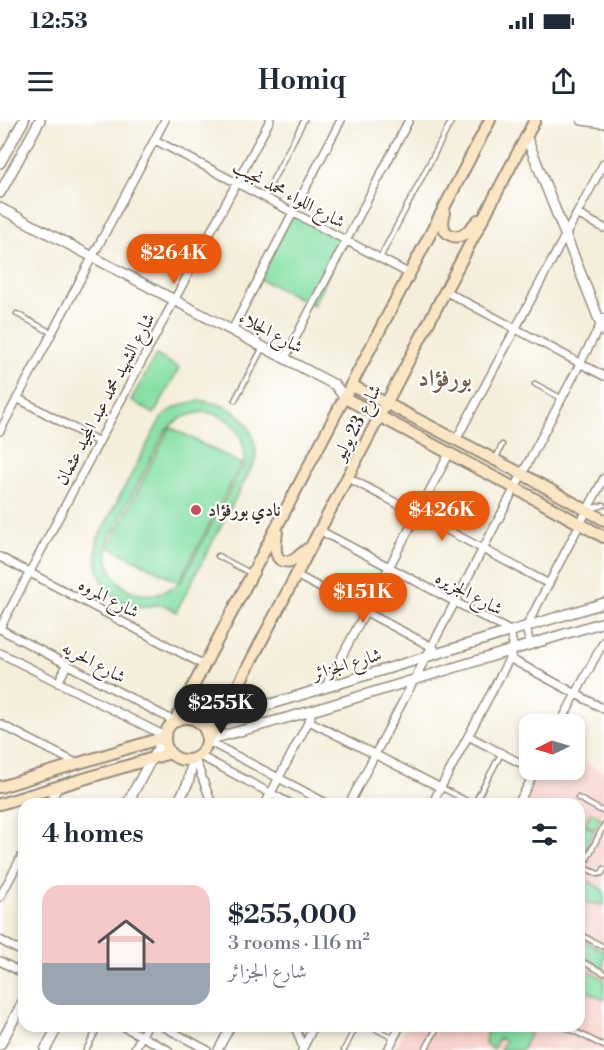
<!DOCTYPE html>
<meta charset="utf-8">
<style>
:root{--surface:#fff;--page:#f6f6f7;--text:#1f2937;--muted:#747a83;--accent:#ea580c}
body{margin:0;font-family:"Libre Bodoni",Amiri,serif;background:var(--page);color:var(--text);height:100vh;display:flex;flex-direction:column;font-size:22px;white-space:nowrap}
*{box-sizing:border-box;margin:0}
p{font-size:20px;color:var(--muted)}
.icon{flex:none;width:33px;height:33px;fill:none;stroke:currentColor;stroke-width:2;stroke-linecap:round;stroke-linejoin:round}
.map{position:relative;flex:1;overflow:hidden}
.drawer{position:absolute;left:18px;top:678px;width:567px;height:234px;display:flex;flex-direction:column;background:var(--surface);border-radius:18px;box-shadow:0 3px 9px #0003}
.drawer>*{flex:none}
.needle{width:39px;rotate:265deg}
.tools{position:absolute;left:519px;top:594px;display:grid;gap:12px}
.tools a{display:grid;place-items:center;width:66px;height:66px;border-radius:12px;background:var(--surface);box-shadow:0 3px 9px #0003;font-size:30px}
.price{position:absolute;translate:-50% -51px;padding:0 14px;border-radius:21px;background:var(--accent);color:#fff;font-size:20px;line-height:39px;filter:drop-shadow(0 2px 3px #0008)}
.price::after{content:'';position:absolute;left:50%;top:36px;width:18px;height:14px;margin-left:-9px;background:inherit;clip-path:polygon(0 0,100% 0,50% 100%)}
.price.on{background:#222;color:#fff}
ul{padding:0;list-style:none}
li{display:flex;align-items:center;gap:18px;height:150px;padding:0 24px}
li span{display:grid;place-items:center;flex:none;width:168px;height:120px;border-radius:18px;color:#555}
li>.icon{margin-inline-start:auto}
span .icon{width:72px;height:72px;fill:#fffc;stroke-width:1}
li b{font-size:26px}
h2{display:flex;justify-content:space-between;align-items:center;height:72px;padding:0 24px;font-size:26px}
.status{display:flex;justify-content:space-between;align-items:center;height:42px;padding:0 30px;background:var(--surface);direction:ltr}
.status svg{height:16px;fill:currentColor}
header{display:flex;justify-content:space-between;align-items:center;height:78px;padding:0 24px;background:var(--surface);font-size:27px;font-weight:800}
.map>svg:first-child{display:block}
.built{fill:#f7d0ca}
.green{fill:#86e0a5;stroke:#608562;stroke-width:1.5;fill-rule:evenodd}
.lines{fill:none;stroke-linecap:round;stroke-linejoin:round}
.service-casing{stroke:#988c7c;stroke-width:7}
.minor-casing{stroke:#988c7c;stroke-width:10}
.tertiary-casing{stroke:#988c7c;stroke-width:12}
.secondary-casing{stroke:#988c7c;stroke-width:14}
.service{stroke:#fff;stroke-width:4}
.minor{stroke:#fff;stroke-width:7}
.tertiary{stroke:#fff;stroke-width:9}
.secondary{stroke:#fbe6c4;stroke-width:10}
.poi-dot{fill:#d1495b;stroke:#fff;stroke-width:2}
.labels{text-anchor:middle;stroke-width:4.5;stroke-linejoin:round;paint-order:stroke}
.street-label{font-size:18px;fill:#3b2a1e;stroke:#fff}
.poi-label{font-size:18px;font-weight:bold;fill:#3b2a1e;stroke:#fff;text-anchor:start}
.district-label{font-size:24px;font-weight:bold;fill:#745b49;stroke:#fff}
</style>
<div class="status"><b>12:53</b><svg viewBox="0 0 49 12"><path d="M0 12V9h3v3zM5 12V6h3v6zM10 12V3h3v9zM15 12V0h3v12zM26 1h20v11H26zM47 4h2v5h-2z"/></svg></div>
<header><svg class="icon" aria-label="menu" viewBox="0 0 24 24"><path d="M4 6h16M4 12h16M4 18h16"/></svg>Homiq<svg class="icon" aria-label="share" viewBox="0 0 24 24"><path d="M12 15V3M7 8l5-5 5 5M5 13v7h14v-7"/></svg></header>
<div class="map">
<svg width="604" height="930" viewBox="0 0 604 930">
<rect width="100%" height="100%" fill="#fff"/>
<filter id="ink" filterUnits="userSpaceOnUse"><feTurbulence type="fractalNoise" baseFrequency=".0167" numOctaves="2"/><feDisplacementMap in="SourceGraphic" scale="12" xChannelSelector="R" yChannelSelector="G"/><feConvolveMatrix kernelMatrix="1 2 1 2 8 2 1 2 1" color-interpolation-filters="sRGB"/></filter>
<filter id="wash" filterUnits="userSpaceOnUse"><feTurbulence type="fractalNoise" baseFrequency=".008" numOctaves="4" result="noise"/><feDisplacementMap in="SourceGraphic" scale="24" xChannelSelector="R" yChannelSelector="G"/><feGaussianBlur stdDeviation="1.35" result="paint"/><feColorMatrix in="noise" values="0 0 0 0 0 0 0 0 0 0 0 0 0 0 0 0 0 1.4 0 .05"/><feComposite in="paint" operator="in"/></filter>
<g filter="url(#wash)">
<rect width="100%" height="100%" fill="#f4eeda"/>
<path class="built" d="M575 637 604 653V930H394L407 906H579V684H522L540 650H574Z"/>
<path class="green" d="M293 92 346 121 313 185 259 159Z
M156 235 179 248 154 294 131 280Z
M204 281C237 286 256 304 256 339L176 492C173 490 168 486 164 485 154 484 145 488 135 486 103 479 92 448 98 418L160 300C172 286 186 282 204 281ZM203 292C234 295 248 317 243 346L182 460C177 466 169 469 162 472 128 483 102 455 108 421L166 310C178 298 186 295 203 292Z
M170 307 241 344 179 462 109 427Z
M591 692 601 698 595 709 584 704 594 711 583 732 579 731V701L585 703Z
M579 755 604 771V785L587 783 586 777 579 772Z
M579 818 604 831V849L579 835Z
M579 846 604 859V880L579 867Z
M500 906H524L532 910 522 930H500L505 921 499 918 493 929 485 924 486 913Z"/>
</g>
<g filter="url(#ink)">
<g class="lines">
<defs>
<path id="service" d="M264 77 304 0
M380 138 452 0
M17 194 52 213
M535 264 561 278
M235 280 263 227
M495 340 502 325
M590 389 604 385
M218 436 252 454
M442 668 473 684
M578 678 604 692
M474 684 501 634
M579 745 598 754 602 753 604 749
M583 747 604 705
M579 814 604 827
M579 840 604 853
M370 906 393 918
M564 906 604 926
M86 930 99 906
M344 930 356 906
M425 930 438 906"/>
<path id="minor" d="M155 20 410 154
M577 94 604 108
M445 171 604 256
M232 210 341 0
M285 238 409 0
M17 278 99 322
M0 311 165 0
M456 320 604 43
M347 357 549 464
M319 410 510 511 514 530 432 684
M0 437 204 545
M296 455 434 528
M0 508 270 0
M0 509 174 601
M530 525 526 507 604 358
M0 533 165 616
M509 538 604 589
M58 563 67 545
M237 566 271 584
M325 568 449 334
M309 601 441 668
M0 604 76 643
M560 604 604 521
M468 616 530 648
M208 621 328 684
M200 636 291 684
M195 639 212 684
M49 684 59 666
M265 684 311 597
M349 684 604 198
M518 684 536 650
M0 777 24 732
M0 820 24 833
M0 841 24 854
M122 906 168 930
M162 906 207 930
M295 906 303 928
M134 930 147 906
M218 930 231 906
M302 930 314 906
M388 930 400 906"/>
<path id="tertiary" d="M582 0 604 3
M526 16 604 212
M0 43 24 0
M0 73 40 0
M0 88 335 265 345 278
M203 606 271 584 604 483
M208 620 315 590 604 502
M127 684 152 638 165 618
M177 684 188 663 193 639
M0 925 24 880
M45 930 58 906"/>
<path id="secondary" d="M444 93C444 98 442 103 444 108 447 116 457 119 464 114 469 111 473 105 478 100
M351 265 522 354 604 400
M345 278 515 368 604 417
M277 412C276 422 271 445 291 441 296 439 302 433 307 429
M165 619a21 21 0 1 1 42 0a21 21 0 1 1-42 0Z
M175 601 490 0
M208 619 220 600 535 0
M0 667 165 617
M0 684 170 633"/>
</defs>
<use href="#service" class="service-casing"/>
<use href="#minor" class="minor-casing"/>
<use href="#tertiary" class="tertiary-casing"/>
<use href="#secondary" class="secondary-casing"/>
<use href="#service" class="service"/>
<use href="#minor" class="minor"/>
<use href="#tertiary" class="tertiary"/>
<use href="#secondary" class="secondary"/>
</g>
</g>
<circle class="poi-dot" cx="196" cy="390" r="6"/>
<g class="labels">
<g class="street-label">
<text transform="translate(289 74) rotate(28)" y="6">شارع اللواء محمد نجيب</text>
<text transform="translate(271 212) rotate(28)" y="6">شارع الجلاء</text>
<text transform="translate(105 279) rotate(-62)" y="6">شارع الشهيد محمد عبد المجيد عثمان</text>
<text transform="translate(357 302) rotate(-62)" y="6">شارع 23 يوليو</text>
<text transform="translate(469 473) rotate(28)" y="6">شارع الجزيره</text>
<text transform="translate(109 478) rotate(28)" y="6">شارع المروه</text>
<text transform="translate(94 542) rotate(28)" y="6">شارع الحريه</text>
<text transform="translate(347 544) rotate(-17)" y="6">شارع الجزائر</text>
</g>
<g class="poi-label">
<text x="208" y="396">نادي بورفؤاد</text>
</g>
<g class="district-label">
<text x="445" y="266">بورفؤاد</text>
</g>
</g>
</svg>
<div class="tools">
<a><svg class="needle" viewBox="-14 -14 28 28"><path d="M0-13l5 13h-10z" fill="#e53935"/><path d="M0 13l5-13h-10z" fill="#747a83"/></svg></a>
</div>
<b class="price" style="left:174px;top:165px">$264K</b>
<b class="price" style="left:442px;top:422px">$426K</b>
<b class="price" style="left:363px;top:504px">$151K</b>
<b class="price on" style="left:221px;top:615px">$255K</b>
<section class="drawer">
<h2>4 homes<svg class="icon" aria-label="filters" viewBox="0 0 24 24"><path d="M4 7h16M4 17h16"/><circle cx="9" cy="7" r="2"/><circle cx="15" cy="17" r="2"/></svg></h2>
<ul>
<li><span style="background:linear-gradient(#f6c9c9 65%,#9aa5b1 0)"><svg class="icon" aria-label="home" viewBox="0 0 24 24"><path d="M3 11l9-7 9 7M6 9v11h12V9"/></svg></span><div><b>$255,000</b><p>3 rooms · 116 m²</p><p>شارع الجزائر</p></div></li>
</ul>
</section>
</div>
